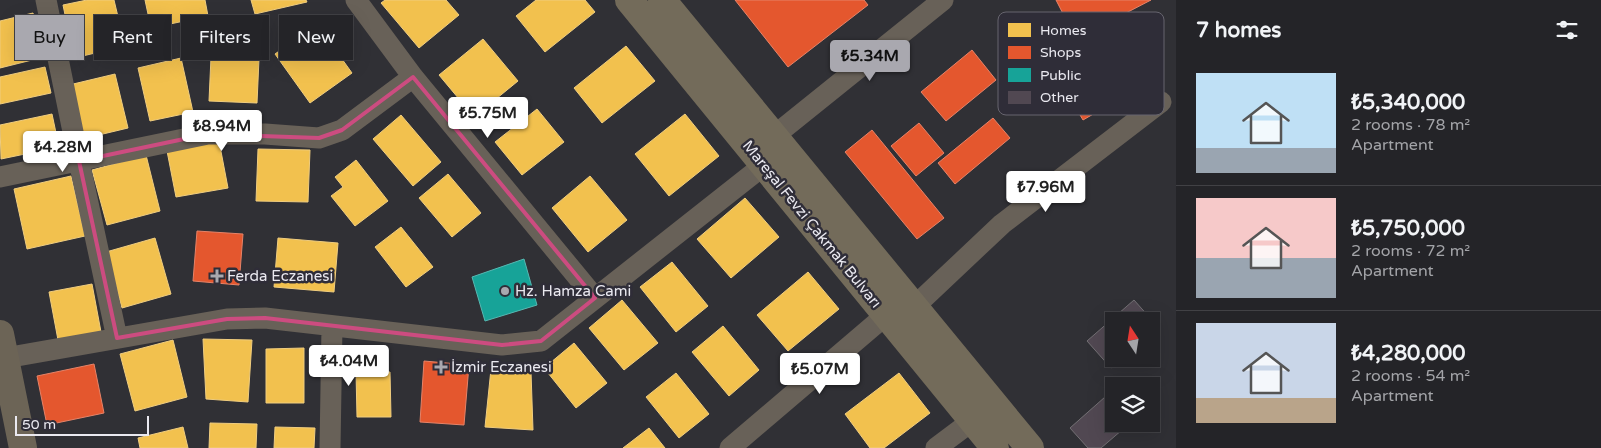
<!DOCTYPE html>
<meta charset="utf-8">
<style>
:root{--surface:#242428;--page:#303034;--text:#f1f3f6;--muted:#a3a4a8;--line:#414145;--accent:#a9a8af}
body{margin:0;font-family:"Varela Round",sans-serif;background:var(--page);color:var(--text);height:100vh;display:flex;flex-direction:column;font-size:19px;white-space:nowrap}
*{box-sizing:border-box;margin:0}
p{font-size:16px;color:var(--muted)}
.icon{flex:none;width:28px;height:28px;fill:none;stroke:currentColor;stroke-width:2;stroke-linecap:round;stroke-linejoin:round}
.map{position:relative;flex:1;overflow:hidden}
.details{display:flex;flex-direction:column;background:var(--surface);width:425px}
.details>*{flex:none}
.hud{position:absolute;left:15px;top:15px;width:475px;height:45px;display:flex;gap:10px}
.needle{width:32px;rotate:348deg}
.fabs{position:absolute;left:1105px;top:312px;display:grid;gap:10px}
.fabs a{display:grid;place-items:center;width:55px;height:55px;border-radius:0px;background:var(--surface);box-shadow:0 5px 20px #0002,0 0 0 1px var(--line);font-size:25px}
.scale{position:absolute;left:15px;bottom:12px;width:134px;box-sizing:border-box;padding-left:5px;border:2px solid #eae9f0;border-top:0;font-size:14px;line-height:18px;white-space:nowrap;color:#eae9f0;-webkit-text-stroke:4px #2f2d38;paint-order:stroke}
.price{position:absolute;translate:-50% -42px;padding:0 11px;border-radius:5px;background:#fff;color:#222;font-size:16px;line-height:32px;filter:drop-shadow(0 1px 2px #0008)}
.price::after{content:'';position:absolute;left:50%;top:30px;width:15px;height:11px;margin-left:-8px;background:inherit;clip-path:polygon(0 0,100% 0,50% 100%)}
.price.on{background:var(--accent);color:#111}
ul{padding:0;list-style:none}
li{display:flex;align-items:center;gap:15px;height:125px;padding:0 20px}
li+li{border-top:1px solid var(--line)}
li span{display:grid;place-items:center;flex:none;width:140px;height:100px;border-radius:0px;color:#555}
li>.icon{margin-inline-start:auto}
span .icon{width:60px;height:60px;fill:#fffc;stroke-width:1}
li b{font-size:21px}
h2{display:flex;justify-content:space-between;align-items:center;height:60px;padding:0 20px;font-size:21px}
.chip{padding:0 18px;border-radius:0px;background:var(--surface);box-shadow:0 5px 20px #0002,0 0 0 1px var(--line);font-size:18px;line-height:45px}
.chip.on{background:var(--accent);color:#111}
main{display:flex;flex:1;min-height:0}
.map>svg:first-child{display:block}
.homes{fill:#f2c14e;stroke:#f0cd7f}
.shops{fill:#e4572e;stroke:#e68368}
.public{fill:#17a398;stroke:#56b8b2}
.building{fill:#514852;stroke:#737074}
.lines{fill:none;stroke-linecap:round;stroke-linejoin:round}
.street{stroke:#686158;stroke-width:21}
.secondary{stroke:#6c6456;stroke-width:28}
.primary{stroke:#736b5a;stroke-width:28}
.marked{fill:none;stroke:#cc4c80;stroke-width:4;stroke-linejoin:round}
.poi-dot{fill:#a9a8af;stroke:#2f2d38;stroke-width:2}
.labels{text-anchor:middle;stroke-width:5;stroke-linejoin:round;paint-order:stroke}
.street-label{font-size:15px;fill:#eae9f0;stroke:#2f2d38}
.poi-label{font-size:15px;fill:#eae9f0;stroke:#2f2d38;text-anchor:start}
.key{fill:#2f2d38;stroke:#67656f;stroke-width:1}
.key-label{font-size:14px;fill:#eae9f0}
</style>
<main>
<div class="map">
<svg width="1176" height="448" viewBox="0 0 1176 448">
<rect width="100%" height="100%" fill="#303035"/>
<path class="homes" d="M87 0H114L125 46 74 58 63 5Z
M145 0H205L208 16 151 28Z
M251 0H306L307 2 255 14Z
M385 0H446L459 15 419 48 381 3Z
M536 0H585L595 12 545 52 516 16Z
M33 13 44 57 0 68V21Z
M317 24 352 73 310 103 275 54Z
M212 35 260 37 257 103 209 101Z
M483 39 518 81 474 117 439 75Z
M626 46 655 81 602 123 574 88Z
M181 58 193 112 150 121 138 68Z
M45 67 51 93 0 104V77Z
M115 74 128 128 82 139 69 85Z
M537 109 564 142 522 175 495 142Z
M52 114 59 147 1 159 0 125Z
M685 114 719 156 669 196 635 154Z
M401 115 441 162 413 186 373 139Z
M219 141 228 188 176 197 167 151Z
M258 149 310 150 308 202 256 201Z
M146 155 160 211 107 225 92 170Z
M356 160 388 201 355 226 331 196 343 187 335 177Z
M448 174 481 213 452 237 419 198Z
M71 176 85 236 27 249 14 189Z
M590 176 627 220 588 252 552 208Z
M745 198 779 237 731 278 697 239Z
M401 227 433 267 406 287 375 247Z
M155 238 171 294 122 308 106 252Z
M278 238 338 243 334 292 274 287Z
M672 262 708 306 676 332 640 287Z
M808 272 839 309 788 351 757 315Z
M92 284 101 332 58 340 49 292Z
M622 300 658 343 624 370 589 328Z
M723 326 759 370 729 396 692 352Z
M203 339 252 340 248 402 206 399Z
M173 340 187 397 135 411 120 354Z
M574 343 607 383 576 408 544 368Z
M304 348V403H266V349Z
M491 369 531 372 533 430 485 427Z
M356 372H390L391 417H357Z
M676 373 709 414 679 438 646 397Z
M899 373 930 413 884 448H870L845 414Z
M210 423 257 424 256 448H209Z
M183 427 188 448H140L138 438Z
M275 427 315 428 314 448H274Z
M649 428 665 448H623Z"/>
<path class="shops" d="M735 0H864L868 5 788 67Z
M1056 0H1151L1076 39Z
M972 50 996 80 946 121 921 92Z
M1083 75 1102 109 1083 120 1063 86Z
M993 118 1010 138 955 184 938 163Z
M919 123 944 153 916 176 891 146Z
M872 130 944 218 917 239 845 152Z
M197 231 243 234 239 285 193 281Z
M424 361 469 365 464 425 420 422Z
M94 364 104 413 47 425 37 376Z"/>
<path class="public" d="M524 259 537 305 485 321 472 277Z"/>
<path class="building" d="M1134 300 1158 327 1151 334V321H1114V359H1122L1111 368 1087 341Z
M1114 389V424H1129L1101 448H1088L1070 428Z"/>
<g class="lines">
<path class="street" d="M46 0 79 161 117 338
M356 0 413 77 595 298
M774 136 943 0
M0 177 208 134H265L319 138 342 130 413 77
M915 306 1002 224 1161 102
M0 359 227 319 265 318 502 345 541 341 764 165
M330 448 332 326
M730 448 886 315
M936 448 972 421"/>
<path class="secondary" d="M0 334 23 448"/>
<path class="primary" d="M629 0 995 448
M662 0 1030 448"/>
</g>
<path class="marked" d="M413 77 595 298 541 341 502 345 265 318 227 319 117 338 79 161 208 134 319 138 342 130Z"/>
<g class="poi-dot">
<path d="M214.5 268.5h5v5h5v5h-5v5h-5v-5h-5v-5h5z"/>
<circle cx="505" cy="291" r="5"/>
<path d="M438.5 359.5h5v5h5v5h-5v5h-5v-5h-5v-5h5z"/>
</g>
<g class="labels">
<g class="street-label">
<text transform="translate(812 224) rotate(51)" y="5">Mareşal Fevzi Çakmak Bulvarı</text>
</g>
<g class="poi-label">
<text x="227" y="281">Ferda Eczanesi</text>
<text x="515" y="296">Hz. Hamza Cami</text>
<text x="451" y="372">İzmir Eczanesi</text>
</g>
</g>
<rect x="998" y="12" width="166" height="103" rx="8" class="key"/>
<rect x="1008" y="23" width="23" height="14" fill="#f2c14e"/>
<rect x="1008" y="46" width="23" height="13" fill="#e4572e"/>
<rect x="1008" y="68" width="23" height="14" fill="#17a398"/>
<rect x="1008" y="91" width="23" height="13" fill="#514852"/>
<g class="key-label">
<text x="1040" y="35">Homes</text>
<text x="1040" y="57">Shops</text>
<text x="1040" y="80">Public</text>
<text x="1040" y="102">Other</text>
</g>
</svg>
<div class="fabs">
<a><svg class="needle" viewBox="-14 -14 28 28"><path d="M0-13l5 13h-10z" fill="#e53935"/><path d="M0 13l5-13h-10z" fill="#a3a4a8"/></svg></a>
<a><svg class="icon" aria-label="layers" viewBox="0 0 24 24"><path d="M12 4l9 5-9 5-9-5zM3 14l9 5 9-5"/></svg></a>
</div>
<div class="scale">50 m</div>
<b class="price on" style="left:870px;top:82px">₺5.34M</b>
<b class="price" style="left:488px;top:139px">₺5.75M</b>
<b class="price" style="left:222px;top:152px">₺8.94M</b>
<b class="price" style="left:63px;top:173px">₺4.28M</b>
<b class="price" style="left:1046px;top:213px">₺7.96M</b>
<b class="price" style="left:349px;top:387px">₺4.04M</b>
<b class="price" style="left:820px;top:395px">₺5.07M</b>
<div class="hud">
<a class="chip on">Buy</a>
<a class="chip">Rent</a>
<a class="chip">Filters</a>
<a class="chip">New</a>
</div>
</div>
<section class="details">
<h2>7 homes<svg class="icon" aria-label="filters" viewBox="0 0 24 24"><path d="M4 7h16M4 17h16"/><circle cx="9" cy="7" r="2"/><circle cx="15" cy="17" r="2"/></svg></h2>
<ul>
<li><span style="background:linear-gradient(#bfe0f5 75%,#9aa5b1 0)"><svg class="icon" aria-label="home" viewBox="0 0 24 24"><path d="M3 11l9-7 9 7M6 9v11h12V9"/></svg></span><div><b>₺5,340,000</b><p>2 rooms · 78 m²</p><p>Apartment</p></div></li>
<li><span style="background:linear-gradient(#f6c9c9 60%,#9aa5b1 0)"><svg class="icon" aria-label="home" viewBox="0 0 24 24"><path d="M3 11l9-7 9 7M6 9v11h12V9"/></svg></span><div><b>₺5,750,000</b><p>2 rooms · 72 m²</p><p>Apartment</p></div></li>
<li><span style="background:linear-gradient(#c9d6e8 75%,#b9a48a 0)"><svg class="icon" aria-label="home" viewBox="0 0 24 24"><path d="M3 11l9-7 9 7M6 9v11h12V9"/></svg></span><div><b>₺4,280,000</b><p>2 rooms · 54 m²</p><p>Apartment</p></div></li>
</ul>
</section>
</main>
